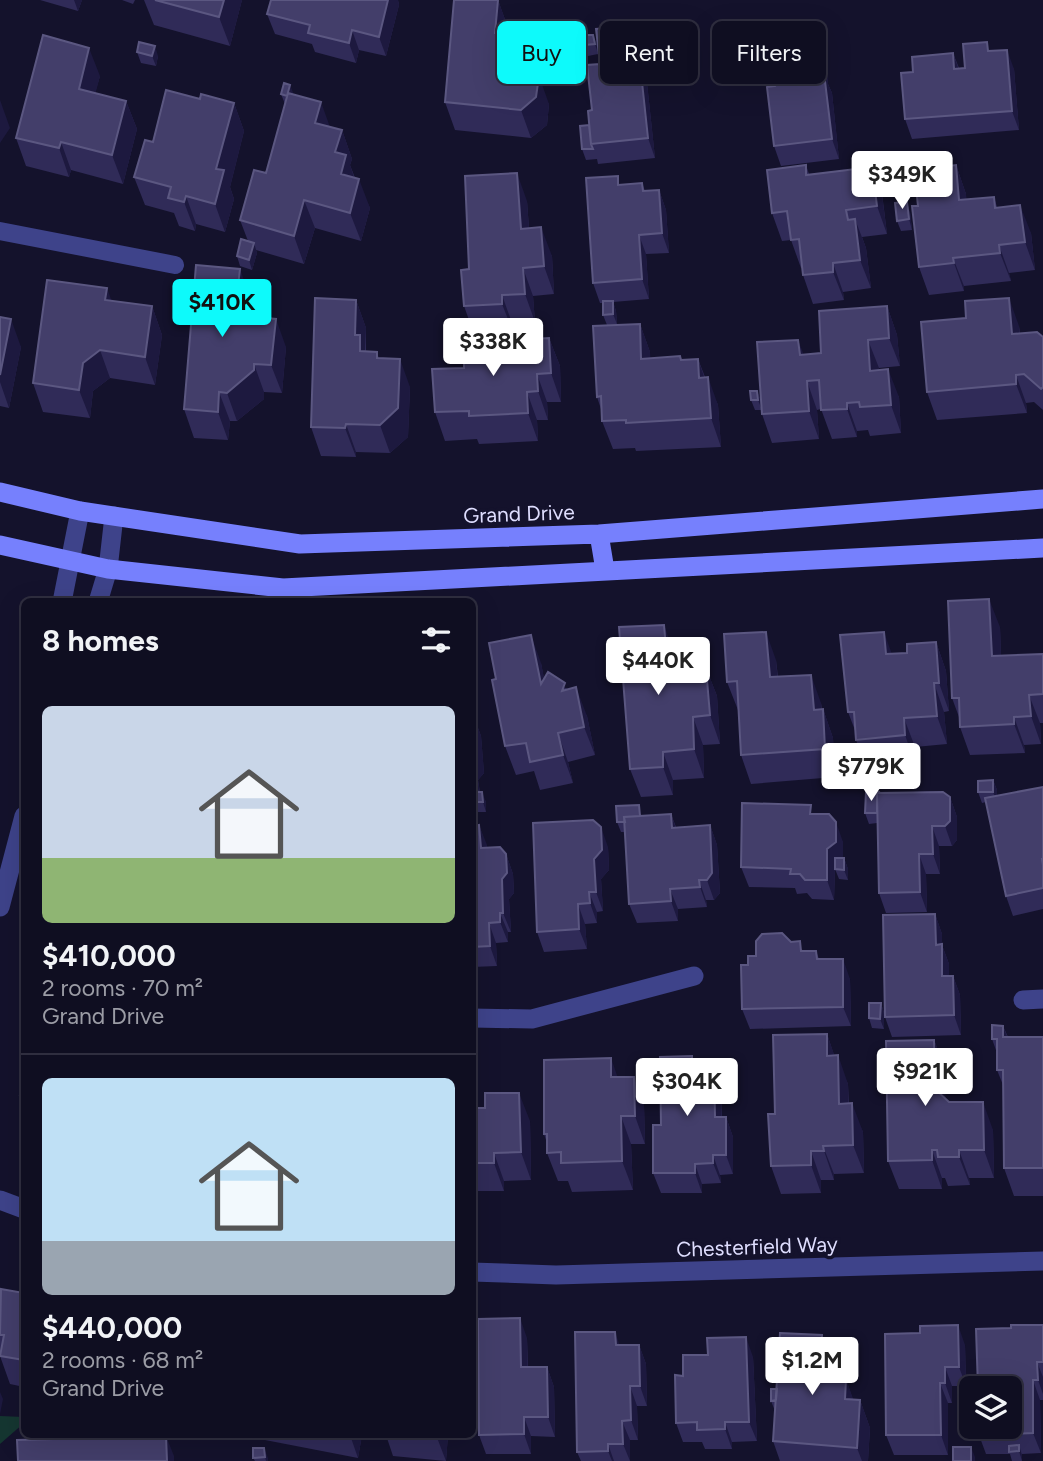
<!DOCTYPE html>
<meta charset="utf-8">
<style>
:root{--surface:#0f0e21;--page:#1d1c2e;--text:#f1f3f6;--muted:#9b9ca5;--line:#2f2e3f;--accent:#0dfafb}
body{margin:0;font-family:Figtree,sans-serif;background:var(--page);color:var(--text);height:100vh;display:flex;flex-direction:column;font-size:26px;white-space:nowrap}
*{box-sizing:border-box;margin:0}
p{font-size:23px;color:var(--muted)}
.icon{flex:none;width:38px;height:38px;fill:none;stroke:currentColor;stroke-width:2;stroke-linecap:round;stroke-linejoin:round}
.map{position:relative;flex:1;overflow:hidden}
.details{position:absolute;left:21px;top:598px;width:455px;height:840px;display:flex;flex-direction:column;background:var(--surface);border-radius:10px;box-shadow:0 7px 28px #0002,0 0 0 2px var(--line)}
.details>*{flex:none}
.guide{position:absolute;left:497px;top:21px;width:441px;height:63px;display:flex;gap:14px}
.controls{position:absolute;left:959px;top:1376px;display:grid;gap:14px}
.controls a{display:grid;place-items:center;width:63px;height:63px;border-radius:10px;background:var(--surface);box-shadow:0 7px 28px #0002,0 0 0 2px var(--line);font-size:35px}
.price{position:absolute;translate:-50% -60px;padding:0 16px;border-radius:7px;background:#fff;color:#222;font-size:23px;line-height:46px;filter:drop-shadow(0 2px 4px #0008)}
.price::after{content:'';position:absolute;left:50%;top:42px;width:21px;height:16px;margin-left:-10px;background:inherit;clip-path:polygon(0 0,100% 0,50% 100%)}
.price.on{background:var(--accent);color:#111}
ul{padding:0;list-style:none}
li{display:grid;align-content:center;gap:14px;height:371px;padding:0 21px}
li+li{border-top:2px solid var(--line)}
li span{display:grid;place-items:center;height:217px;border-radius:10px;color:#555}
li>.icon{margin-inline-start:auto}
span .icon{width:126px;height:126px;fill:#fffc;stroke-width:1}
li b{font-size:30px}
h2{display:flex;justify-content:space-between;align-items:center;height:84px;padding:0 21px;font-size:30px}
.pill{padding:0 24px;border-radius:10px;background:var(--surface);box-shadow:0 7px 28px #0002,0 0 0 2px var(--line);font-size:24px;line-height:63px}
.pill.on{background:var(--accent);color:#111}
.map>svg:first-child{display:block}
.green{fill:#153631}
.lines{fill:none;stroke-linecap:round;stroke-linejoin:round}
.service{stroke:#3e438a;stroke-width:18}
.minor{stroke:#3e438a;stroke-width:19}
.secondary{stroke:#7680fd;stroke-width:19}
.wall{fill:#302b58}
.shaded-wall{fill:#1d193f}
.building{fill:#433e6a;stroke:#5b5781;stroke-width:2}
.labels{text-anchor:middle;stroke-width:7;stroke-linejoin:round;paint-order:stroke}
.street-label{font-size:21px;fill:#deddfe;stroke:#14122c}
</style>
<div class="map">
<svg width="1043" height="1461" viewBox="0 0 1043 1461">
<rect width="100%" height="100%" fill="#14122c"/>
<path class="green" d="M0 1416 24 1417V1423L0 1444Z"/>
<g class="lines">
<path class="service" d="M0 231 175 265"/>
<path class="minor" d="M62 602 80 511
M98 602 108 569 114 516
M0 907 24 816
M1023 1000 1043 999
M472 1018 532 1019 694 976
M0 1200 24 1209
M472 1272 556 1275 1043 1261"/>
<path class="secondary" d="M0 492 80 511 300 544 599 534 1043 499
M599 534 605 570
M0 545 108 569 283 588 1043 548"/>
</g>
<path class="wall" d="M40 0H82L78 11Z
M122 0H135L133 4Z
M144 0H242L230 46 154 25Z
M388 0H398L399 5 386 56 359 50 356 63 315 52 312 44 275 34 267 14Z
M498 0 508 28 506 49 510 58 549 104 547 125 531 138 455 130 445 102Z
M593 35 597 45 598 54 588 56 585 45Z
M823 43 828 84 832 93 839 159 781 166 774 146 775 86Z
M643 45 655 158 598 164 597 159 586 160 582 149 589 125 600 64Z
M990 51 1014 69 1019 130 912 139 905 119 913 72 953 53 959 68H965Z
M137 52 158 56 156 66 141 63Z
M100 76 95 93 126 101 137 129 123 184 71 170 69 177 26 166 16 138Z
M281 94 294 95 330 127 342 130 352 159 350 165 355 178 370 208 361 241 315 228 304 264 256 250 257 253 252 270 240 266 237 256 248 241 240 220 266 173 285 104Z
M200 99 234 103 244 131 230 187 234 199 225 232 196 224 195 231 179 226 174 213 145 205 134 177 153 142Z
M806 165 809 174 874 172 882 170 886 180 888 192 882 193 887 234 862 237 866 248 871 288 843 292 844 300 813 304 803 275 802 268H801L791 240 782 241 772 213Z
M956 165 966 194V200L994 197 997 207 1031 233 1035 270 1009 273 1011 281 964 286V291L929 295 919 267 918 206Z
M642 183 645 191 659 190 666 210 669 253 646 254 649 299 613 302 616 311 617 324 607 325 603 315V303H600L593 283 621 185Z
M527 201 529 228 552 256 554 294 533 296 535 322 512 323 513 332 474 334 464 306 469 269Z
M910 212 912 230 901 231 897 221Z
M250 297 248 312 250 316 286 347 282 393 264 392V399L237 421H230L228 440 194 438 184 409Z
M356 300 366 328V352H377L379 359 410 387 408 437 390 453 356 452V457L321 456 311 427Z
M112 301 152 306 162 335 155 385 110 378 93 391 90 418 43 412 33 383Z
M887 306 897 335 900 366 879 368V370L899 397 901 433 870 436 868 430 857 431V437L832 439 821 409 817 410 819 439 772 443 762 414V410H755L751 400 757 391 761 401 804 355 821 353Z
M0 317 21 347 9 408 0 406Z
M640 324 650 352V358L682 360 698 359 705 377 718 405 721 447 636 451 635 448 613 449 602 421 601 409 597 397Z
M1019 326 1020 333 1043 337V410L1034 402 1026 403 1027 413 937 420 927 392Z
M549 338 560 366 561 402H547L548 420H537L538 441 479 444 477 439 445 441 435 412 464 368Z
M1000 627 1001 656 1043 654V723H1040L1041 744 1024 745 1025 753 970 755 960 727 959 717 952 698Z
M936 642 946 671 949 711 944 712 947 744 915 747V763L866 768 856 740V733L848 712 892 654 907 653Z
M674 653 675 659 679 670 706 668 717 696 720 744 703 745 704 778 673 780V795L641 797 630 769Z
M776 660 778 677 821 703 822 709H823L833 738 835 777 751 784 741 755 738 710 727 682Z
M541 663 544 679 568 689 587 716 595 755 568 762 573 783 540 790 534 771 516 775 505 746Z
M472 712 481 736 484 773 478 780 480 792 486 802V812H472Z
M993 780 997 790V796L1043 787V909L1013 916 1006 896 986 802 982 803 978 792Z
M878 793 950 797 957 817V840L952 846H939L940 874H926L927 912 886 913 879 893 877 823 869 824 865 813Z
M671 814 676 827 710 825 717 845 720 893 714 900H706L707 907 678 909V921L637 923 629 904 625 832H621L617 822 643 816Z
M814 814 843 842V858H844L848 869V880L839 879 835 869 834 900 812 899 807 893 797 894 795 888 749 887 741 867Z
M479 825 487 848 506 854 513 874 514 893 509 899 511 932H508V942L496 943 497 966 472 967V826Z
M608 847 609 870 601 879 603 911 597 912V923L585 924 587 949 544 952 537 932Z
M935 914 942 934V945L949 964V976H953L960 995 961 1035 892 1037 885 1017Z
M791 942 804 951H816L819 959 850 979 851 1026 750 1029 742 1009 748 965 756 956Z
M881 1003 884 1013V1029L872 1028 869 1018Z
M1003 1026 1008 1037H1043V1196H1014L1004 1168 1003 1085 997 1070V1053L992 1039Z
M827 1034 834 1055 848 1084 849 1104 863 1132 864 1173 834 1174V1180H821V1193L781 1194 771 1166 775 1114Z
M934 1040 945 1068V1099L949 1102 993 1130 994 1178H969L970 1185 948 1186 945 1178H942V1189H899L888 1161Z
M692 1056 695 1064H714L721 1084 722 1117H726L733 1137V1174L720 1175 721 1183 702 1184V1193H661L653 1173 661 1125Z
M472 1074 476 1084 477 1108 530 1121 531 1180 504 1181V1191H472Z
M617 1077 644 1105 645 1144H631L633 1190 572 1192 568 1181H558L547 1153V1143L544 1134Z
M24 1079V1108L20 1095Z
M24 1293V1387L10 1384 0 1356V1294Z
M1043 1325V1400H1040L1041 1453 1022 1454V1461H1012L1010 1454H986L979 1435 1011 1328Z
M885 1334 965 1345 966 1386H952V1403H948V1455H894L886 1435Z
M822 1335 833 1364V1367L836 1371 839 1378 846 1379 853 1400H860L870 1428 868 1461H780L773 1441 775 1411 771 1401 777 1389Z
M527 1338 528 1367H547L554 1387 555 1437 531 1436V1454H486L479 1435Z
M620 1345H639L646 1364 647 1406H637L638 1440H630V1461H581L577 1452Z
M753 1357 757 1441 732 1442V1449H705L702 1442H683L676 1423 683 1376Z
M264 1435H362L358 1458 265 1440Z
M386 1435H448L446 1461 393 1456Z
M264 1448 268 1461H255L253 1458Z"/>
<path class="shaded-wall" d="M74 0H82L78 11Z
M224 0H242L230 46 219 17Z
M388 0H398L399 5 386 56 379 37Z
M498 0 508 28 506 49 511 62 499 57 495 33Z
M816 23 823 43 828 84 832 93 839 159 832 139Z
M636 26 643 45 655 158 648 138Z
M352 30 359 50 356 63 349 43Z
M593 35 597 45 598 54 595 44Z
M155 46 158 56 156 66 152 56Z
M89 48 100 76 89 118 79 89Z
M1007 50 1014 69 1019 130 1012 111Z
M953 53 960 73 954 69Z
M539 76 549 104 547 125 531 138 521 110Z
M290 85 294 95 287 96Z
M0 100 10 128 0 143Z
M126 101 137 129 123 184 112 155Z
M321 102 331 130 315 123Z
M234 103 244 131 230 187 234 199 225 232 215 204 216 169Z
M342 130 352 159 350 165 356 183 341 174 335 152Z
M61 142 71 170 69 177 59 148Z
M956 165 966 194 970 229 959 200Z
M872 167 882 195 887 234 877 206Z
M882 170 886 180 888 192 884 182Z
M517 173 527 201 531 257 521 229Z
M359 179 370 208 361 241 350 213Z
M659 190 666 210 669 253 662 233Z
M186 196 196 224 195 231 184 202Z
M304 200 315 228 304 264 294 236Z
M907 202 910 212 912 230 909 219Z
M1020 205 1031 233 1035 270 1025 242Z
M855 219 866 248 871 288 860 260Z
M541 227 552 256 554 294 544 266Z
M639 235 646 254 649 299 642 279Z
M254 243 257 253 252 270 249 260Z
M999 245 1009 273 1011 281 1000 253Z
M953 258 964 286V291L954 263Z
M833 263 843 292 844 300 833 272Z
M523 268 533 296 535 322 525 294Z
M240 269 250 297 248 312 255 332 254 344 236 303Z
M107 288 117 316 105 300Z
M502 295 512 323 513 332 502 304Z
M1009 298 1019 326 1022 362 1012 334Z
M356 300 366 328 365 350 370 363V380L355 335Z
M613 301 616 311 617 324 613 314Z
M152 306 162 335 155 385 145 357Z
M887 306 897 335 900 366 889 338Z
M11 319 21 347 9 408 0 382V375Z
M276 319 286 347 282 393 271 365Z
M640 324 650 352 652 387 641 359Z
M549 338 560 366 561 402 551 373Z
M798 340 809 368 810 383 800 355Z
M868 340 879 368 881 399 870 371Z
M100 350 110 378 93 391 90 418 79 390 83 363Z
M400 359 410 387 408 437 390 453 380 425Z
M698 359 708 388 699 378Z
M254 364 264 392V399L237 421 227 393Z
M888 369 899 397 901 433 891 405Z
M537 374 547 402 548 420 538 391Z
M1016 375 1026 403 1027 413 1016 384Z
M708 377 718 405 721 447 711 418Z
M807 381 817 410 819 439 809 411Z
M757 391 761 401 762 410 758 400Z
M219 392 230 421 228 440 218 412Z
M527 392 537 420 538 441 528 413Z
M847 403 857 431V437L847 409Z
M346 424 356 452V457L345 428Z
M989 599 1000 627 1002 685 992 656Z
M664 625 674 653 675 659 685 687 667 659Z
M766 632 776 660 780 706 770 677Z
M884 632 894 660 886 654Z
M531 635 541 663 551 712 541 684Z
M936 642 946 671 949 711 939 683Z
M706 668 717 696 720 744 710 715Z
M811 675 821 703 824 737 823 709 833 738 835 777 825 749 814 710Z
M934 683 944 712 947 744 937 716Z
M576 687 587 716 595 755 584 727Z
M1029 695 1040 723 1041 744 1031 716Z
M472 712 481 736 484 773 478 780 480 794 472 774Z
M693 717 703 745 704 778 694 749Z
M1014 717 1024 745 1025 753 1014 724Z
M904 718 915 747V763L905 735Z
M558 733 568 762 573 783 563 755Z
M663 752 673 780V795L663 767Z
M993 780 997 790V802L993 792Z
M482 792 486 802V812L483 802Z
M950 797 957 817V840L952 846 945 826Z
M671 814 678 834 672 828Z
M836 822 843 842V862L835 869 834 900 827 880V849Z
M479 825 487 845 488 868 481 848Z
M710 825 717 845 720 893 714 900 707 880Z
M932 826 939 846 940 874 933 854Z
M601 827 608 847 609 870 601 879 603 911 596 892 594 859Z
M506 854 513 874 514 893 509 899 511 932 503 913 502 879Z
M919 854 926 874 927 912 920 892Z
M844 858 848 869V880L844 870Z
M699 880 706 900 707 907 700 887Z
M670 889 678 909V921L671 901Z
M589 892 597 912V923L590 903Z
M578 904 585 924 587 949 579 929Z
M500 913 508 932V942L500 922Z
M935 914 942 934V945L949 964V995L942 976 936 945Z
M489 923 496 943 497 966 490 946Z
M843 959 850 979 851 1026 843 1007Z
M953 976 960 995 961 1035 954 1015Z
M881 1003 884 1013V1029L880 1019Z
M1003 1026 1014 1054 1003 1037Z
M827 1034 837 1063 827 1056Z
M934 1040 945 1068 946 1117 935 1089Z
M838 1055 848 1084 849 1132 839 1104Z
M611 1058 621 1087 611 1077Z
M714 1064 721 1084 722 1137 715 1117Z
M472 1074 476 1084 477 1137 472 1124Z
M634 1077 644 1105 645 1144 635 1116Z
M519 1093 530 1121 531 1180 521 1152Z
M983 1102 993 1130 994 1178 984 1150Z
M852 1103 863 1132 864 1173 853 1145Z
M621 1116 631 1144 633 1190 622 1161Z
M726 1117 733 1137V1174L726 1155Z
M823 1146 834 1174V1180L824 1151Z
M932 1150 942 1178V1189L932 1160Z
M959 1150 969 1178 970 1185 959 1157Z
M811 1151 821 1180V1193L811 1165Z
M494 1153 504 1181V1191L494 1163Z
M713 1155 720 1175 721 1183 713 1163Z
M695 1164 702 1184V1193L695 1173Z
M520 1318 527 1338 528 1387 521 1367Z
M958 1325 965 1345 966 1386 959 1367Z
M615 1332 622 1352 616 1345Z
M822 1335 833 1364 831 1390 821 1362Z
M746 1337 753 1357 757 1441 749 1422Z
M639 1345 646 1364 647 1406 640 1386Z
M1037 1362 1043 1377V1394L1038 1380Z
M547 1367 554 1387 555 1437 548 1417Z
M945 1367 952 1386V1403L945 1383Z
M836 1371 845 1395 846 1379 856 1407 855 1428 835 1378Z
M1033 1380 1040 1400 1041 1453 1033 1433Z
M940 1383 948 1403V1455L941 1435Z
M630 1386 637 1406 638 1440 631 1420Z
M0 1392 3 1399 0 1414Z
M860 1400 870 1428 868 1461H862L857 1448Z
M524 1417 531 1436V1454L524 1434Z
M622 1421 630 1440V1461L623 1444Z
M725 1422 732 1442V1449L725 1429Z
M350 1435H362L358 1458Z
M436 1435H448L446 1461Z
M166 1436 174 1456V1461H167Z
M608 1444 614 1461H612L608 1451Z
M1019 1445 1022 1455V1461L1019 1451Z
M971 1447 975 1457V1461H971Z
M264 1448 268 1458V1461H266L265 1457Z"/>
<path class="building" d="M155 0H224L219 17Z
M271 0H388L379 37 352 30 349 43 308 33 310 25 267 14Z
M454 0H498L495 33H501L499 57 525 60 539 76 536 97 521 110 445 102Z
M816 23 822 73H824L832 139 774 146 767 87 775 86 768 29Z
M636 26 648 138 591 144 588 111 592 110 587 65 600 64 596 29Z
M43 35 89 48 79 89 126 101 112 155 61 142 59 148 16 138Z
M584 35H593L595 44 585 45Z
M139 42 155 46 152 56 137 52Z
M987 42 988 51 1007 50 1012 111 905 119 901 73 913 72 912 57 953 53 954 69 965 68 963 44Z
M284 83 290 85 287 96 281 94Z
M166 90 200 99 201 94 234 103 216 169 224 170 215 204 186 196 184 202 168 198 171 187 134 177 145 140 153 142Z
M288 93 321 102 315 123 342 130 335 152 346 155 341 174 359 179 350 213 304 200 294 236 240 220 254 170 266 173Z
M589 125 591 144 593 149H582L580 126Z
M806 165V175L872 167 877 206 846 210 848 220 855 219 860 260 833 263V272L803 275 799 239 791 240 787 211 772 213 767 170Z
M956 165 959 200 994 197 995 208 1020 205 1025 242 999 245 1000 253 953 258 954 263 919 267 912 206H918L914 170Z
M882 170 884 182 878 183 874 172Z
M517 173 521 229 541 227 544 266 523 268 525 294 502 295V304L464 306 461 270 469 269 465 176Z
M618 176V185L642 183 643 191 659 190 662 233 639 235 642 279 593 283 586 178Z
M907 202 909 219 897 221 895 203Z
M241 239 254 243 249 260 237 256Z
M196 265 240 269 236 303H245L244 316 276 319 271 365 254 364V370L227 393 219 392 218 412 184 409Z
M47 280 107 288 105 300 152 306 145 357 100 350 83 363 79 390 33 383Z
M315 298 356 300 355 335H360V351L377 352V358L400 359 398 408 380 425 346 424 345 428 311 427Z
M1009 298 1012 334 1037 332 1043 337V387L1041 389 1024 374 1016 375V384L927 392 921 322 966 318 965 301Z
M603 301H613V314L603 315Z
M887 306 889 338 868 340 870 371 888 369 891 405 860 407 859 402 847 403V409L821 410 819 380 807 381 809 411 762 414 757 342 798 340 800 355 821 353 819 311Z
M0 317 11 319 0 375Z
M640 324 641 359 680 356 681 360 698 359 699 378 708 377 711 418 626 423V420L602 421 601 396 597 397 593 326Z
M549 338 551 373 537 374 538 391 527 392 528 413 469 416V411L435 412 432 369 464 368V358L478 342Z
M750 391H757L758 400H751Z
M989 599 992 656 1043 654V694L1029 695 1031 716 1014 717V724L960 727 959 698H952L948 601Z
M664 625 667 659H675V670L706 668 710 715 693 717 694 749 663 752V767L630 769 619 627Z
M766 632 770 677 811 675 814 710 823 709 825 749 741 755 737 681 727 682 724 634Z
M884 632 886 654 907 653V644L936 642 939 683H934L937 716 904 718 905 735 856 740 854 712H848L840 635Z
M531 635 541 684 548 672 565 683 562 691 576 687 584 727 558 733 563 755 530 762 526 743 505 746 492 680 496 679 489 643Z
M472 726 474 745 472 747Z
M993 780V792H978V781Z
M1043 787V859H1042L1043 865V888L1006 896 985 798Z
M472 792H482L483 802H472Z
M866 792H878L877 793V813H865Z
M943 792 950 797V821L945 826H932L933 854H919L920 892 879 893 877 793Z
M742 803 811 805 810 814H829L836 822V842L827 849V880H805L800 874H790L791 869 741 867Z
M639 805 640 816 624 817 625 822H617L616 806Z
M671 814 672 828 710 825 712 873 707 880H699L700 887 670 889 671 901 629 904 624 817Z
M593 820 601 827 602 850 594 859 596 892H589L590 903 578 904 579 929 537 932 533 823Z
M479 825 481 848 500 847 506 854 507 873 502 879 503 913H500V922L489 923 490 946 472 947V826Z
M835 858H844V870L835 869Z
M935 914 936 945 942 944V976H953L954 1015 885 1017 883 915Z
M782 933 791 942 800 941 801 951H816L817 959H843V1007L742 1009 741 965H748V956H756V941L762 934Z
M869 1003H881L880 1019 869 1018Z
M992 1025 1003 1026V1037H1043V1168H1004L1003 1070H997V1039H992Z
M827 1034V1056L838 1055 839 1104 852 1103 853 1145 823 1146 824 1151H811V1165L771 1166 768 1114H775L773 1035Z
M934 1040 935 1089 949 1102H983L984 1150H959V1157H938L937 1150H932V1160L888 1161 886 1041Z
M692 1056V1064H714L715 1117H726V1155H713V1163L695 1164V1173H653V1125H661L660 1057Z
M611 1058V1077H634L635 1116H621L622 1161 561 1163V1152L547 1153V1134H544V1060Z
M24 1079V1096L20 1095Z
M485 1093H519L521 1152 494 1153V1163H472V1108H485Z
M1 1289 24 1293V1360L0 1356 4 1335H0Z
M520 1318 521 1367H547L548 1417H524V1434L479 1435 478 1319Z
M958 1325 959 1367H945V1383H940L941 1435H886L885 1334 920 1333V1326Z
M1011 1325H1043V1362H1037L1038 1380H1033V1433L979 1435 978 1426H1010V1388H978L976 1329 1011 1328Z
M575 1332H615L616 1345H639L640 1386H630L631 1420 622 1421 623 1444H608V1451L577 1452Z
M780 1333 822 1335 821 1362 829 1363 836 1371 835 1378 846 1379 845 1399 860 1400 857 1448 773 1441Z
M746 1337 749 1422H725V1429L697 1430V1422L676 1423 675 1375 683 1376V1355H708L707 1338Z
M771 1389H777L776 1400 771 1401Z
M166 1436 167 1461H18L17 1440Z
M1019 1445V1451L1009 1452V1446Z
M953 1447H971V1461H953Z
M253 1448H264L265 1457 253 1458Z"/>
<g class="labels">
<g class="street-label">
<text transform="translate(519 514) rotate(-2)" y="7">Grand Drive</text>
<text transform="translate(757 1247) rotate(-2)" y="7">Chesterfield Way</text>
</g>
</g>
</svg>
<div class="controls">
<a><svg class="icon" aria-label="layers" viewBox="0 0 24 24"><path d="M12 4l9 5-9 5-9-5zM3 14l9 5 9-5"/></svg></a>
</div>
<b class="price" style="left:902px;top:211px">$349K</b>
<b class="price on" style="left:222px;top:339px">$410K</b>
<b class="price" style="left:493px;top:378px">$338K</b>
<b class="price" style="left:658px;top:697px">$440K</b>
<b class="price" style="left:871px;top:803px">$779K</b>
<b class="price" style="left:925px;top:1108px">$921K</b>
<b class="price" style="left:687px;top:1118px">$304K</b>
<b class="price" style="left:812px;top:1397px">$1.2M</b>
<div class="guide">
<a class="pill on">Buy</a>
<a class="pill">Rent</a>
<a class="pill">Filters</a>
</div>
<section class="details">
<h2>8 homes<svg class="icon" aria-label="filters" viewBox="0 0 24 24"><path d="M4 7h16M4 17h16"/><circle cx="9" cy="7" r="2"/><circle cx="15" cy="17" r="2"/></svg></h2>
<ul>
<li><span style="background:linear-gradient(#c9d6e8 70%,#8fb573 0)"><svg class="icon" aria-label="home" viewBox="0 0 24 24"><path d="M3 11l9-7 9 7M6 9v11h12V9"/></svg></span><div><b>$410,000</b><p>2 rooms · 70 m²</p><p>Grand Drive</p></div></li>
<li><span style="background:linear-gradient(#bfe0f5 75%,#9aa5b1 0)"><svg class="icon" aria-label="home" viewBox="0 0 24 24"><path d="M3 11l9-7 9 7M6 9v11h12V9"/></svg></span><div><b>$440,000</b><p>2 rooms · 68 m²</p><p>Grand Drive</p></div></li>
</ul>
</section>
</div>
